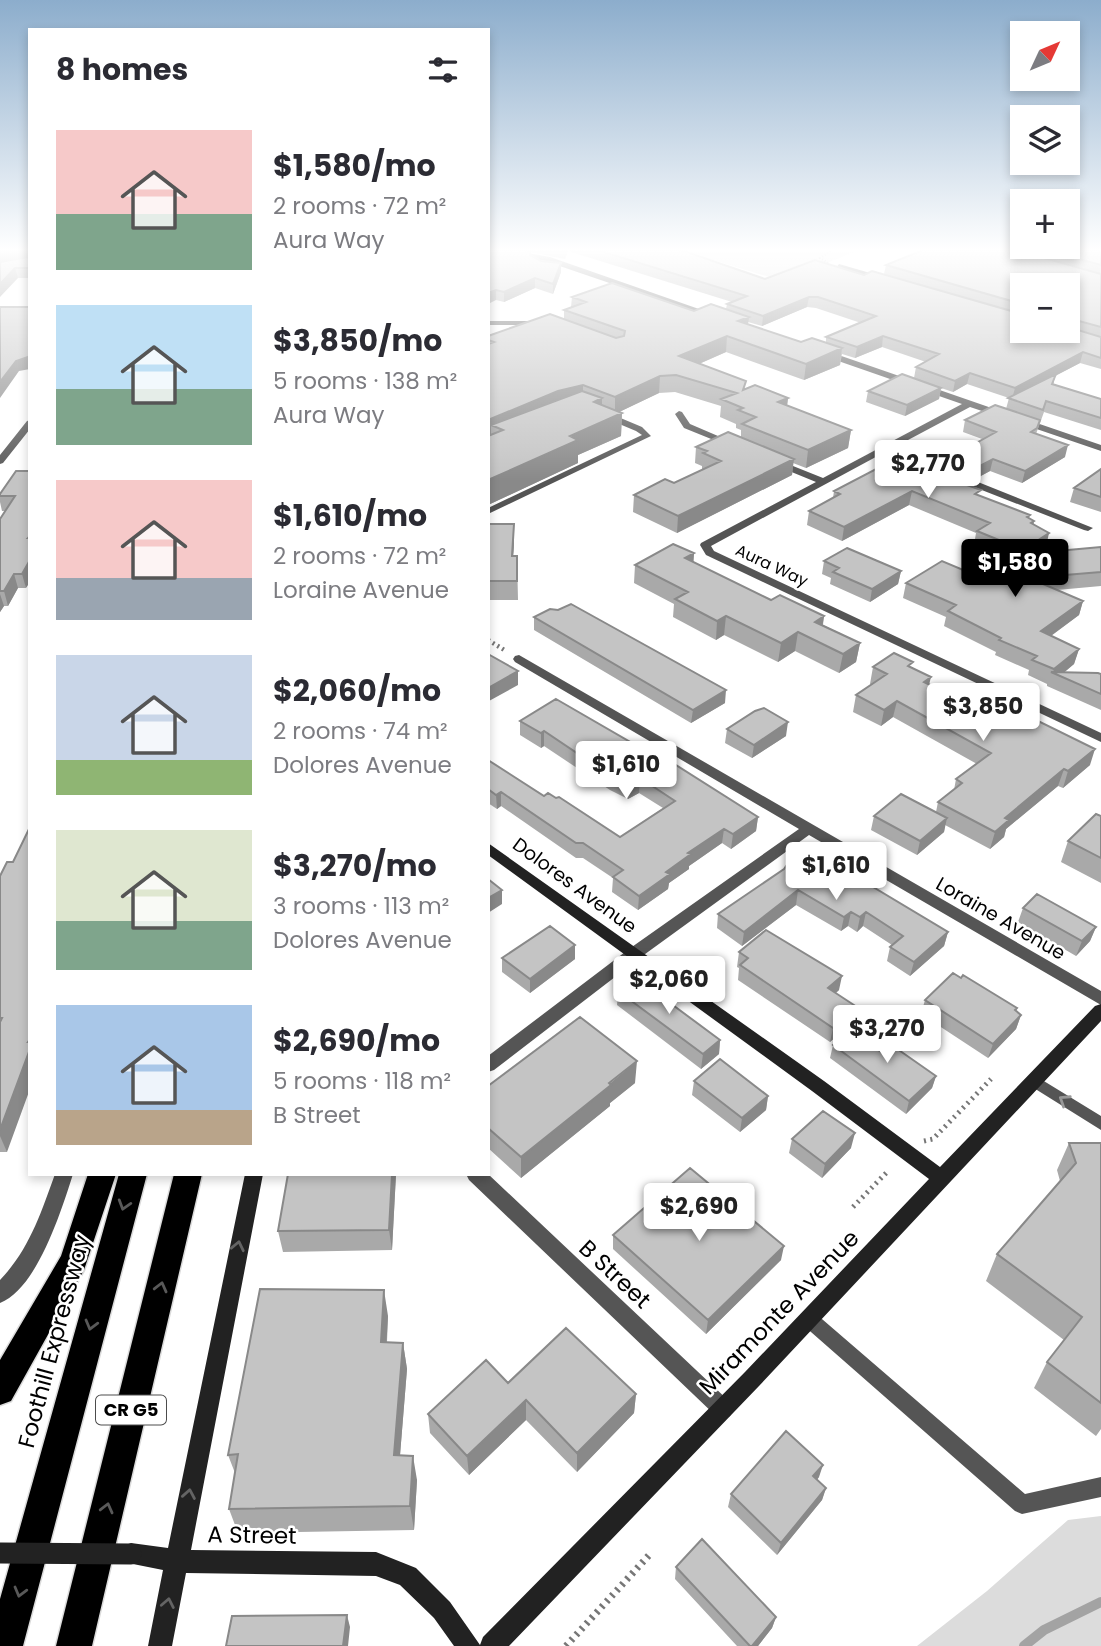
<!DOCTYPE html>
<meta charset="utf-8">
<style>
:root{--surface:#fff;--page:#f2f2f3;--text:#2b2b33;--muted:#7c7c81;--accent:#000}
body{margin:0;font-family:Poppins,sans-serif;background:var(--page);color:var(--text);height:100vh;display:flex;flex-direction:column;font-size:26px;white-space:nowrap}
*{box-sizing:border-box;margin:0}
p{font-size:23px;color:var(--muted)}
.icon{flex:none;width:38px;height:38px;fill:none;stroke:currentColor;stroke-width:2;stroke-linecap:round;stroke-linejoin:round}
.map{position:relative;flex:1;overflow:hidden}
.side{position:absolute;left:28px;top:28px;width:462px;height:1148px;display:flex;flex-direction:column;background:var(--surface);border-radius:0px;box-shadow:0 4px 10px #0003}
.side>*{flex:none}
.needle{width:46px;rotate:46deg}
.fabs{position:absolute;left:1010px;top:21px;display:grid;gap:14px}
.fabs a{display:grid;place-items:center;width:70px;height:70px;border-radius:0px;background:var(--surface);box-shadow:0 4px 10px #0003;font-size:35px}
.price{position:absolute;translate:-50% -60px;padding:0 16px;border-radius:7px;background:#fff;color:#222;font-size:23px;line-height:46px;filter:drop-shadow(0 2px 4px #0008)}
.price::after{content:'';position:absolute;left:50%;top:42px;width:21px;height:16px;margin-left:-10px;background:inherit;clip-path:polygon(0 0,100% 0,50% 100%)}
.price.selected{background:var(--accent);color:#fff}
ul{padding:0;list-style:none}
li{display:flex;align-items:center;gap:21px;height:175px;padding:0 28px}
li span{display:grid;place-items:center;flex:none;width:196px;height:140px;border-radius:0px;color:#555}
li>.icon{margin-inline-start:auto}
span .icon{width:84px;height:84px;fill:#fffc;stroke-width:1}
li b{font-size:30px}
h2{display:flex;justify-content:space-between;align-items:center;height:84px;padding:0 28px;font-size:30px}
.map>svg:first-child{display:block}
.green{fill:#dcdcdc}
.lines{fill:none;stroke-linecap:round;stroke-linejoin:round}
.stream{stroke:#a3a3a3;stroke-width:10}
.highway-casing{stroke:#dbdbdb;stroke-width:3}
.path-far3{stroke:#777;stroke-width:2.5;stroke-dasharray:1 2;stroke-linecap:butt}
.path-far2{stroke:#777;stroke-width:4.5;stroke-dasharray:2 3.5;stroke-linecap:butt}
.path-far1{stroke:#777;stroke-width:5;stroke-dasharray:2 4.5;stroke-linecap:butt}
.path{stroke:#777;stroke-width:7;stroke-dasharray:2.5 5;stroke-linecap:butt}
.lane{fill:#555;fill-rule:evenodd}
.street{fill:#555;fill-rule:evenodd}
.secondary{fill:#222;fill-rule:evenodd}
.highway{fill:#000;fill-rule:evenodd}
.secondary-bridge{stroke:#222;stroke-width:21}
.wall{fill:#a9a9a9;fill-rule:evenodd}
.shaded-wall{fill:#898989}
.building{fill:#c4c4c4;stroke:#898989;stroke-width:2}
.oneway{stroke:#999}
.oneway2{stroke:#595959}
.oneway3{stroke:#646464}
.labels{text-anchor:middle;stroke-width:5;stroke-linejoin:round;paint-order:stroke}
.far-street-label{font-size:16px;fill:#000;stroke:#fff}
.shield{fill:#fff;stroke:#4c4c4c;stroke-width:2}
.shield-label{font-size:18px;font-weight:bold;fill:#000}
.street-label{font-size:19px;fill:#000;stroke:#fff}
.near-street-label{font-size:23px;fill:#000;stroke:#fff}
</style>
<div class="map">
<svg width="1101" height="1646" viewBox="0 0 1101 1646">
<rect width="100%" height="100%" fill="#fff"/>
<path class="green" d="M681 250H859L782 281Z
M1101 1516V1646H917L987 1591 1068 1520Z"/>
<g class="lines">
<path class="stream" d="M1024 1646 1044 1630 1101 1602"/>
<defs>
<path id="highway" d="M88 1174H116L84 1270 11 1401 0 1405V1360L61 1256Z
M119 1174H147L23 1646H0V1599Z
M174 1174H202L92 1646H56Z"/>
</defs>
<use href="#highway" class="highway-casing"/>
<path class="path-far3" d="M828 263 820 258 832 250"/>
<path class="path-far2" d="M488 640 506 651"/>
<path class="path-far1" d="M924 1141 933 1139 991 1079
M853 1207 889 1170"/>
<path class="path" d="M566 1646 651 1553"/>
<path class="lane" d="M488 321H540L543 323 540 325H488Z
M605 414H611L642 427 651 436 488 514V508L642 435 636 431 605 418Z
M1034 1075 1101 1116V1130L1029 1085 1026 1081 1029 1077Z
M809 1311 815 1313 1025 1494 1101 1477V1497L1022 1514 1015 1511 803 1325 800 1319 803 1313Z"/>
<path class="street" d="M496 250H511L550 257 719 316 712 318 545 261Z
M839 264 884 277 885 279 881 281 836 268Z
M821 351H827L1006 413V417L1003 418 970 407 893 448 1093 528 1088 531 1084 530 885 452 711 546 714 551 1101 733V742L706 555 700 545 701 543 816 482 772 464V460H778L823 478 962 404 821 355Z
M679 411 682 412 690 424 739 445 731 447 684 428 675 414Z
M1019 419H1025L1101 445V451L1019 423Z
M30 420V429L3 463 0 464V455L27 421Z
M519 655 1101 991V1005L809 835 641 957 494 1070 488 1072V1056L629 949 799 829 515 662 513 659 515 656Z
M55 1174H73C62 1209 37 1289 0 1303V1280C29 1250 41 1213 55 1174Z
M466 1174H488L730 1402 734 1409 730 1416 723 1420 716 1416 469 1180Z"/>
<path class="secondary" d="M488 843 824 1081 940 1167 1095 1006 1101 1004V1021L759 1386 509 1646H454L434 1618 400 1585 376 1576 186 1573 172 1646H148L163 1570 123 1562 120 1554 123 1546 131 1543 168 1548 245 1174H263L191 1550 376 1552 416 1568 450 1602 480 1645 483 1637 745 1372 929 1179 812 1091 488 855Z"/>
<use href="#highway" class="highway"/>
<path class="secondary-bridge" d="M1 1553 131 1554"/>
</g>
<path class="wall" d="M0 250H30V278H18Z
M488 250H681L765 279 884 274 886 265 923 250H1101V369L1080 363 1055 376 1053 384 1101 399V430L1044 412 1036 434 1065 457 1022 483 990 471 977 478 967 474 965 484 980 496 1030 515 1029 518 1034 521V524L1046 547 1037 553 1101 547V586L1057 590 1083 601 1079 615 1051 636 1079 649 1074 664 1064 672 1101 674V710L1047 686V684L1028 675 1029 670 995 655 996 652 944 626 946 617 903 598 906 583 987 580 1013 561 974 545 976 533 909 505 842 541 807 525 809 511 833 498 834 491 928 468 951 466 953 456 982 439 963 432 965 420 1006 409 1009 398 967 384 953 392 941 388 939 399 905 416 866 402 868 391 914 378 916 367 926 362 882 347 855 358 842 354 840 365 804 380 726 352 699 364 745 389 788 398 787 405 851 430 848 448 806 468 793 463 792 475 677 533 633 512 634 495 674 483 703 470 702 469V466L695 463 696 447 741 437V430L736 428V424L720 417 721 406 675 392 659 393 619 412 622 413 621 436 578 455V463L488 505V336L564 319V310L571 307 572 297 694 311 726 309 727 304 732 302 568 251 565 259 530 252V255L561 272 553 294 535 288 504 302 496 300ZM1022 285H1068V331H1022ZM807 307 816 308 861 323 826 337V342H801L748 325V322L762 326Z
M1101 469V512L1070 502 1074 488Z
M16 471 26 588H18L8 606H4L0 612V519L6 511H2L0 502V494Z
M488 524 514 543 513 556H517L518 600H488Z
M694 553 693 562 771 600 824 616 823 625 860 643 856 662 839 673 795 651 778 662 724 635 716 640 673 617 674 604 634 583 635 565Z
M824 561 901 571 898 584 870 602 830 584 831 578 822 574Z
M534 617 725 703 691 723 534 630Z
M873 667 912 668 929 684 1090 765 1063 788 1058 786 1006 829 1004 837 990 849 945 825 944 832 917 855 871 830 874 816 936 812 938 802 954 790 956 779 977 764 893 717 881 726 853 712 856 695 872 685 870 684Z
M520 721 758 817 756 831 731 849 722 843 689 866V869L669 883 668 889 638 910 612 892 613 878 583 858H576L501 806 497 809 488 803V760L535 791 620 837 663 808 639 793 628 799 610 790 544 746 541 748 520 735Z
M727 729 786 736 752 758 725 743Z
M1101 816V883L1061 862 1068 841Z
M784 869 948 932 944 946 910 976 887 961 890 947 892 945 863 926 857 932 848 926 841 931 796 905 742 946 717 928 718 914Z
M0 876 7 1152H0Z
M1023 908 1096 927 1090 941 1076 956 1018 922Z
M739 952 839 990 836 993 853 1021 830 1042 738 980 739 968 737 967Z
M502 958 575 959 530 993 502 972Z
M618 991 720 1040 719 1054 701 1069 617 1005Z
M925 1000 1017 1008 1016 1011 1021 1015 1016 1029 988 1058 921 1014Z
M833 1045 884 1054 936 1076 932 1088 906 1114 830 1058Z
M694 1081 768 1096 766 1110 740 1132 692 1095Z
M635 1083 610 1103V1106L521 1178 488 1148V1086Z
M792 1139 851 1148 822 1178 789 1153Z
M1069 1143H1101V1429L1096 1436 1034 1388 1047 1362 1064 1340 986 1281 997 1254 1060 1181 1057 1170Z
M396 1174 392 1250 283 1252 278 1231Z
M613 1235 781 1260 706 1334 613 1249Z
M388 1316 387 1342 403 1343 407 1369 400 1455 417 1480 414 1530 238 1533 229 1509 235 1473 228 1455Z
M508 1383 636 1394 634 1413 577 1472 526 1420 469 1475 430 1433 428 1414Z
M819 1477 817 1480 826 1488 822 1500 777 1555 728 1507 731 1494Z
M676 1567 776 1617 772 1628 758 1646H737L675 1579Z"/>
<path class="shaded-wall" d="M15 250H28L30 257 0 263V253Z
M561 263V272L553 294V284Z
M15 268 18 278 0 297V284Z
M535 278V288L504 302V292Z
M496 290V300L488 304V293Z
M809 297 807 307 762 326 763 316Z
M749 317 747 333 738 321Z
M727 336 726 352 678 373 679 356Z
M883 336 882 347 855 358 857 347Z
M842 348 840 365 804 380 806 364Z
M1083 352 1080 363 1055 376 1053 385 1012 399 1015 388Z
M30 356V369L19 371 0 398V382L16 361Z
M970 373 967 384 953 392 955 381Z
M660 376 659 393 615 414V397Z
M583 385V403L503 430 491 425V437L488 438V420L558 391Z
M941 388 939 399 905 416 907 405Z
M602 398V420L594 402Z
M788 398 786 415 778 402Z
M622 413 621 436 578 455V463L488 505V480L570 436Z
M851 430 848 448 806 468 808 450Z
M1068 445 1065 457 1022 483 1025 471Z
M794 459 792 475 677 533 678 516Z
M993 459 990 471 977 478 980 466Z
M967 472 964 486 953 480Z
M912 491 909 505 842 541 844 527Z
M514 524V543L512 575V556Z
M1049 533 1046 547 1019 564 1023 550Z
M694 553 693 571 685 558Z
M30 560V582L26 588 22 574Z
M901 571 898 584 870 602 872 589Z
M14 574 18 588 8 606 4 591Z
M0 594 4 606 0 612Z
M1083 601 1079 615 1037 646 1041 631Z
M726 616 724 635 716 640 717 621Z
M824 616 821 635 812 640 815 622Z
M798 632 795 651 778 662 781 643Z
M860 643 856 662 839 673 843 654Z
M1079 649 1074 664 1060 676 1053 673 1054 669Z
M518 671V685L489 701V714H488V688Z
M931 677 927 693 924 682Z
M726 690 725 703 691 723 693 710Z
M897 701 893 717 881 726 884 710Z
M788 722 786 736 752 758 754 745Z
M544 731V746L541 748V733Z
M1095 749 1090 765 1063 788 1068 771Z
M1064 769 1058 786 1006 829 1004 837 990 849 995 832 1005 818Z
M640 778 639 793 628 799 629 785Z
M501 792V806L497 809 496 795Z
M758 817 756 831 731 849 733 834Z
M947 818 944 832 917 855 920 841Z
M724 829 722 843 689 866V869L669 883 668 889 638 910 639 896 688 853Z
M502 890V904L488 913V898Z
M798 890 796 905 742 946 744 932Z
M851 912 848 926 841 931 844 917Z
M866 912 863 926 857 932 860 917Z
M1096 927 1090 941 1076 956 1082 941Z
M948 932 944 946 910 976 914 962Z
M575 945V959L530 993V979Z
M842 976 839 990 825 1002 828 988Z
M857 1007 853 1021 830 1042 833 1028Z
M1021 1015 1016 1029 988 1058 993 1044Z
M720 1040 719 1054 701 1069 703 1054Z
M30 1049V1089L7 1152 0 1136V1130Z
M637 1061 635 1083 610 1103V1106L521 1178V1157Z
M936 1076 932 1088 906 1114 909 1101Z
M768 1096 766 1110 740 1132 742 1118Z
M855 1133 851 1148 822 1178 825 1164Z
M392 1174H396L392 1250 389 1230Z
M784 1246 781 1260 706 1334 708 1320Z
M384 1290 388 1316 385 1368 381 1342Z
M403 1343 407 1369 398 1480 394 1455Z
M636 1394 634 1413 577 1472V1453Z
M526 1400V1420L469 1475 467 1456Z
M413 1456 417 1480 414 1530 410 1506Z
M823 1465 819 1477 809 1489 813 1476Z
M826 1488 822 1500 777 1555 781 1543Z
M347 1615 350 1627 348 1646H343Z
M776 1617 772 1628 758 1646H752Z"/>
<path class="building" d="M0 250H15L0 253Z
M488 250H525L530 251V255L541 261 561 263 553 284 535 278 504 292 496 290 488 293Z
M597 250H681L765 279 815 260 864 275 872 271 1022 314V331H1068V327L1101 337V358L1083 352 1015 388 970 373 955 381 916 367 939 354 883 336 857 347 826 337 876 316 818 297H809L763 316 727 304 747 296Z
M923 250H1016L1101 274V327L1068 318V285H1022V304L886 265Z
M1047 250H1101V265Z
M30 252V268H15L0 284V262L28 257Z
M612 283 694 311 711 304 749 317 738 321 801 342 812 338 842 348 806 364 727 336 679 356 746 381 743 390 755 385 788 398 778 402 851 430 808 450 742 424 756 417 738 410 743 408 721 399 737 393 676 375 660 376 615 397 583 385 558 391 488 420V344L494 342 488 340V336L550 314 616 338 624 336 625 331 564 310 586 302 572 297Z
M0 307H30V356L28 357 16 361 0 382Z
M902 374 941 388 907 405 868 391Z
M1056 374 1052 384 1101 399V418L1046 401 1043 410 1008 398Z
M582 391 602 398 594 402 622 413 570 436 578 440 488 480V436L503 430 491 425Z
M995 405 1040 420 1037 428 1031 432 1068 445 1025 471 993 459 980 466 953 456 996 432 965 420Z
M728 432 794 459 678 516 634 495 665 479 674 483 721 461 703 453 707 451 696 447Z
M899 457 928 468 940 462 967 472 953 480 981 490 975 494 1030 515 1027 517 1034 521 1031 523 1049 533 1023 550 977 531 990 523 912 491 844 527 809 511 840 494 834 491Z
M1101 469V497L1074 488Z
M16 471H30V536L28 538H30V560L22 574H14L4 591H0V519L15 496H0V494Z
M488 524H514L512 556H517V581H488Z
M673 544 694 553 685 558 771 600 780 595 824 616 815 622 860 643 843 654 798 632 781 643 726 616 717 621 675 599 688 592 635 565Z
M1101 547V572L1029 578 1083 601 1041 631 1079 649 1054 669 1032 660 1037 656 999 640 1001 638 948 611 956 605 906 583 942 561 987 580 1024 554Z
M847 548 901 571 872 589 833 572 839 568 824 561Z
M571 604 726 690 693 710 534 617 550 609 558 610Z
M894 653 913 662 908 666 931 677 924 682 967 703 981 693 1095 749 1068 771 1064 769 1005 818 1009 820 995 832 938 802 962 783 956 779 991 753 897 701 884 710 856 695 887 674 873 667Z
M488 654 518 671 488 688Z
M1051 672 1098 673 1101 674V694Z
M556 699 653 755 657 753 758 817 733 834 724 829 688 853 691 854 666 872 670 874 639 896 613 877 623 870 583 843H576L501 792 496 795 488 789V760L544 796 548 793 556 798 559 797 620 837 675 801 640 778 629 785 611 776 544 731 541 733 520 721Z
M764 708 788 722 754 745 727 729 755 711Z
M901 794 947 818 920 841 874 816Z
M1096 814 1101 816V858L1068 841Z
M29 829H30V1039L28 1042H30V1049L0 1130V1022L2 1018H0V876L7 862H13Z
M808 848 948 932 914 962 890 947 903 936 866 912 860 917 851 912 844 917 798 890 744 932 718 914 784 869 789 862Z
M488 879 502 890 488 898Z
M1037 894 1096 927 1082 941 1023 908Z
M550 926 575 945 530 979 502 958Z
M766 930 842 976 828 988 857 1007 833 1028 740 965 748 958 739 952Z
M953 973 961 978 963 975 1017 1008 1015 1010 1021 1015 993 1044 925 1000Z
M635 977 720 1040 703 1054 618 991Z
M580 1017 637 1061 609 1083 611 1085 521 1157 488 1128V1086Z
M850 1030 884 1054 893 1046 936 1076 909 1101 833 1045Z
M720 1059 768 1096 742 1118 694 1081Z
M823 1111 855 1133 825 1164 792 1139Z
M1069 1143H1101V1403L1047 1362 1082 1317 997 1254 1076 1163Z
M690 1168 784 1246 708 1320 613 1235Z
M288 1174H392L389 1230 278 1231Z
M260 1289 384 1290 381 1342 403 1343 394 1455 413 1456 410 1506 229 1509 238 1454 228 1455Z
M566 1328 636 1394 577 1453 526 1400 467 1456 428 1414 486 1360 508 1383Z
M786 1431 823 1465 813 1476 826 1488 781 1543 731 1494Z
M702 1539 776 1617 752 1646H750L676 1567Z
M347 1615 343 1646H226L232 1616Z"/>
<defs><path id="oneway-chevron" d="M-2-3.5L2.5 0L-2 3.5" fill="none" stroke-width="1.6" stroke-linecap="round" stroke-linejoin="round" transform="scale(1.75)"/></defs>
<use class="oneway" href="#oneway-chevron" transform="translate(1064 1100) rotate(-147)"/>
<g class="oneway2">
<use href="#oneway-chevron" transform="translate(124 1205) rotate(107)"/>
<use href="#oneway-chevron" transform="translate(161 1287) rotate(-76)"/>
<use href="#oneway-chevron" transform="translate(91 1325) rotate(105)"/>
<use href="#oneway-chevron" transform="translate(107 1508) rotate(-76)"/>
<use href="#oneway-chevron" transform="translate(20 1592) rotate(105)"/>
</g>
<g class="oneway3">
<use href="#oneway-chevron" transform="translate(238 1246) rotate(-78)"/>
<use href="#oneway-chevron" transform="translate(189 1494) rotate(-80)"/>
<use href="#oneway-chevron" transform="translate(168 1603) rotate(-79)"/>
</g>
<linearGradient id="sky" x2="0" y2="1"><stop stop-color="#8cadcc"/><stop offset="0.52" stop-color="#fff"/><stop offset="1" stop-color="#fff" stop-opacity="0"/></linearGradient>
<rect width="1101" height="481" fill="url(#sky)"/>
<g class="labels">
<g class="far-street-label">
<text transform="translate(772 565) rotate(25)" y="6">Aura Way</text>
</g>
<rect class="shield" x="96" y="1395.5" width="70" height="29" rx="5"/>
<g class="shield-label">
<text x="131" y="1416">CR G5</text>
</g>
<g class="street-label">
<text transform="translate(575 885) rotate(36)" y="7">Dolores Avenue</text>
<text transform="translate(1001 918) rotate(30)" y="7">Loraine Avenue</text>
</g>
<g class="near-street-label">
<text transform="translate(615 1274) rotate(43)" y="8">B Street</text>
<text transform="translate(779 1312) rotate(-46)" y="8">Miramonte Avenue</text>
<text transform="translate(54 1341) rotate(-75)" y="8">Foothill Expressway</text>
<text transform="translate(252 1535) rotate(1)" y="8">A Street</text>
</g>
</g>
</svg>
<div class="fabs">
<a><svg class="needle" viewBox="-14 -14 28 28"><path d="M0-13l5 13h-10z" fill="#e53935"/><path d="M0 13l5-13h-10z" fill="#7c7c81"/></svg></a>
<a><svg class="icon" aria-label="layers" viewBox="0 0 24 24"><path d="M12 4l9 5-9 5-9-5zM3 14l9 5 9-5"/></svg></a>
<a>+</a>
<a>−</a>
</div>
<b class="price" style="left:928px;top:500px">$2,770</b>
<b class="price selected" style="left:1015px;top:599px">$1,580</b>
<b class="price" style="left:983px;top:743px">$3,850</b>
<b class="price" style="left:626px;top:801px">$1,610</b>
<b class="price" style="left:836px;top:902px">$1,610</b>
<b class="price" style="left:669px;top:1016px">$2,060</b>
<b class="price" style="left:887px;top:1065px">$3,270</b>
<b class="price" style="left:699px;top:1243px">$2,690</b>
<section class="side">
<h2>8 homes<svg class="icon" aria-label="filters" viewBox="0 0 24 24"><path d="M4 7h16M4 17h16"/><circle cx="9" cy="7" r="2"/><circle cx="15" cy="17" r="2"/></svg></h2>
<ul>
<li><span style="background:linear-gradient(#f6c9c9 60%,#7fa58c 0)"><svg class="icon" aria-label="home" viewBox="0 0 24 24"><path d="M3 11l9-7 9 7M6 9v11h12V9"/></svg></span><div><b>$1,580/mo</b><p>2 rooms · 72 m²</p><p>Aura Way</p></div></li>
<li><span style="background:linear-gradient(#bfe0f5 60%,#7fa58c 0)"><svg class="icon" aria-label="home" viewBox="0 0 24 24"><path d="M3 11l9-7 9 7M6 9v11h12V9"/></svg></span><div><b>$3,850/mo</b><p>5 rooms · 138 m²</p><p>Aura Way</p></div></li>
<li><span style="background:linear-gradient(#f6c9c9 70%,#9aa5b1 0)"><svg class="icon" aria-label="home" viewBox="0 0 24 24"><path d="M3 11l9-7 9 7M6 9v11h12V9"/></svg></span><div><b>$1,610/mo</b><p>2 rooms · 72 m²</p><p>Loraine Avenue</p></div></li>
<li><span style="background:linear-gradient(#c9d6e8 75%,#8fb573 0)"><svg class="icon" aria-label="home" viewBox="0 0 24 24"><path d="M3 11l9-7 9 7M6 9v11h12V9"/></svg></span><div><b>$2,060/mo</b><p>2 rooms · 74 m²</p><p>Dolores Avenue</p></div></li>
<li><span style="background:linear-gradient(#dfe7d0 65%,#7fa58c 0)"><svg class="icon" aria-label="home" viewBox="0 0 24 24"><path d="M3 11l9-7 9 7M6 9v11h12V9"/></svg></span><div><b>$3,270/mo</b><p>3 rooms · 113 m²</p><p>Dolores Avenue</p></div></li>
<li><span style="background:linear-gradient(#a9c7e8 75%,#b9a48a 0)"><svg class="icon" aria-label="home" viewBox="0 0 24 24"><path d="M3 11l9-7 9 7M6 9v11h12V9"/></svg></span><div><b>$2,690/mo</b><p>5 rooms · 118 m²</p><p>B Street</p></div></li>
</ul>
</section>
</div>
